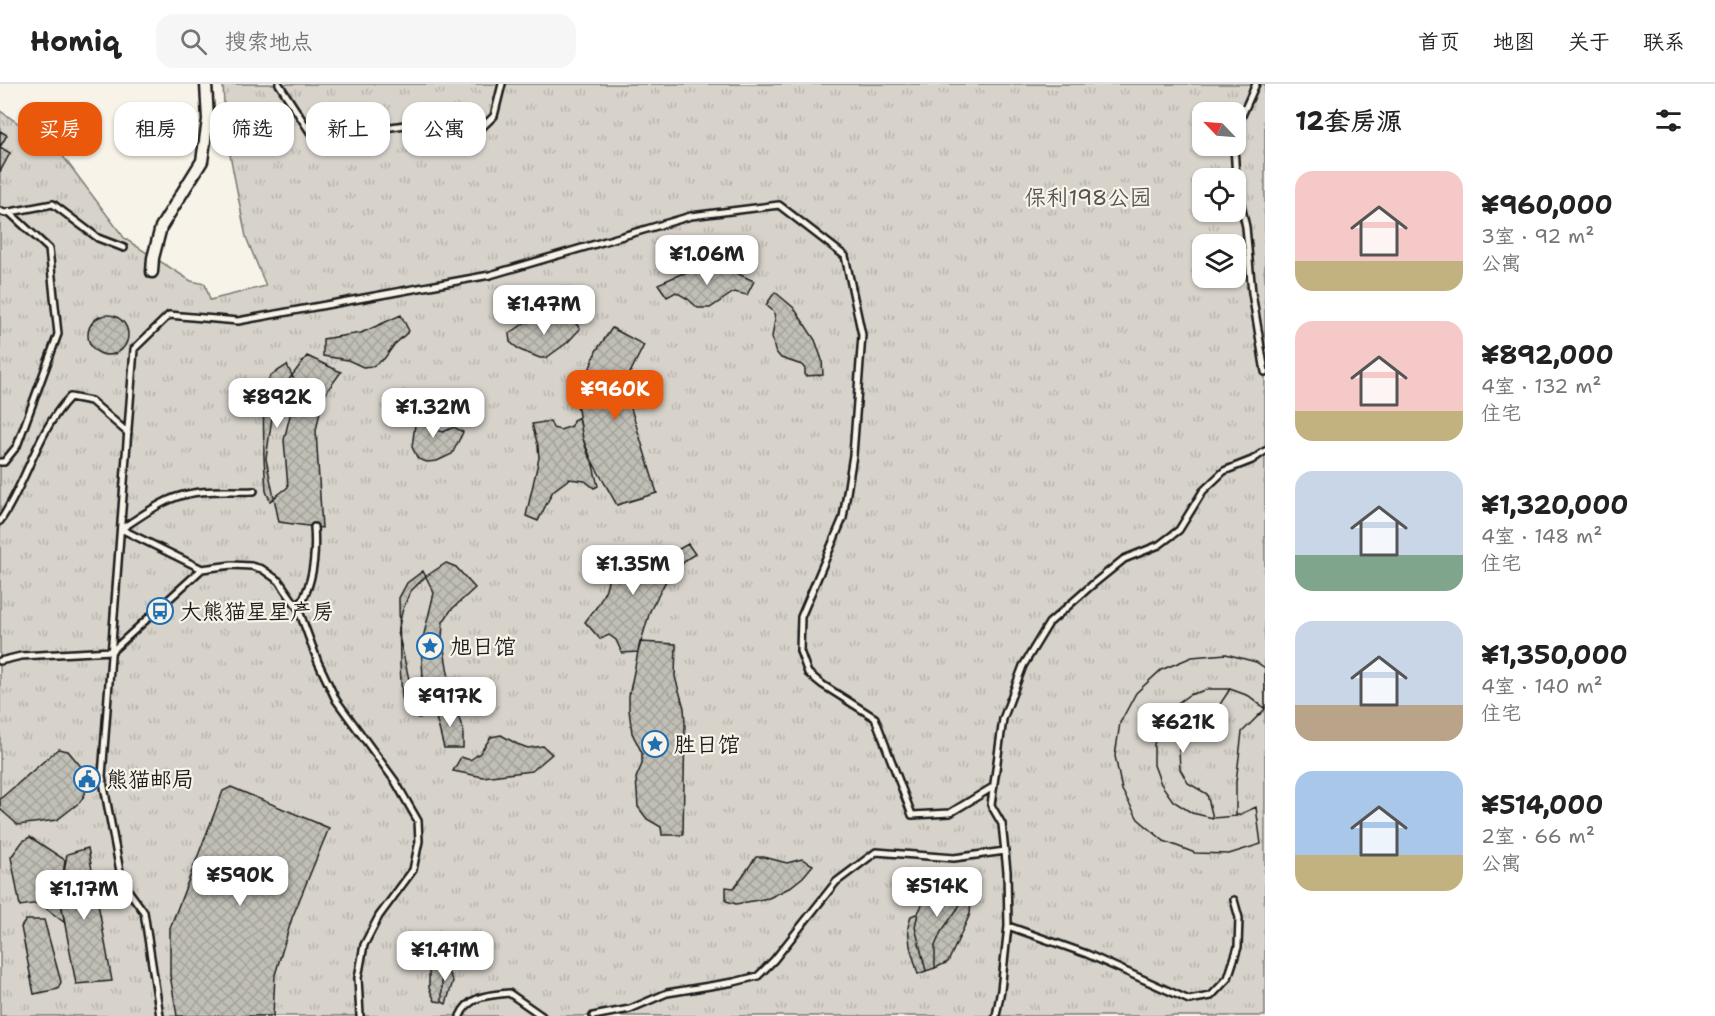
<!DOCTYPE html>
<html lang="zh">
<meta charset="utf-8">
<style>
:root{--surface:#fff;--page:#f6f6f6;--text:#222;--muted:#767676;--line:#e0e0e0;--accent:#ea580c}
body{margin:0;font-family:"Shantell Sans","LXGW WenKai TC",sans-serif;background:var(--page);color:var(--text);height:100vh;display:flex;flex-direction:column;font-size:22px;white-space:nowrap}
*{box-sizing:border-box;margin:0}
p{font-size:20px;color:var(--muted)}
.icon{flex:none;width:33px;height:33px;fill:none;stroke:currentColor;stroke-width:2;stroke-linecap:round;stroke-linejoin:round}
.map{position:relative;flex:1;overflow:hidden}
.drawer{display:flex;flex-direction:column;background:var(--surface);width:450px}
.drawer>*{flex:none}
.guide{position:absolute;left:18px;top:18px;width:570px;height:54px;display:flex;gap:12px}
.needle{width:39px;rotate:295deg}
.fabs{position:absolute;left:1192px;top:18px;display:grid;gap:12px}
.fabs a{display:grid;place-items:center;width:54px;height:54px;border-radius:12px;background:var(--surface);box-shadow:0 2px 4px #0004;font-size:30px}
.price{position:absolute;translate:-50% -51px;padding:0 14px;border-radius:12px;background:#fff;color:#222;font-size:20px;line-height:39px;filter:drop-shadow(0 2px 3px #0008)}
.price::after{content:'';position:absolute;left:50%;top:36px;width:18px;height:14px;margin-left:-9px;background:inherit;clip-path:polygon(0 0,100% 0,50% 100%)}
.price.on{background:var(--accent);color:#fff}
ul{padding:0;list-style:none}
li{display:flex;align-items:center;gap:18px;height:150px;padding:0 30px}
li span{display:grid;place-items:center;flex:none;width:168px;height:120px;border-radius:18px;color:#555}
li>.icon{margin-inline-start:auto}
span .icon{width:72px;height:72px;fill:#fffc;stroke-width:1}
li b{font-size:26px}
h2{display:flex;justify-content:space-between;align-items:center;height:72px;padding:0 30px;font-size:26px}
.chip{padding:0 21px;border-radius:18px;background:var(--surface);box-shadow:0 2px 4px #0004;font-size:21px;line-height:54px}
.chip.on{background:var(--accent);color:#fff}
header{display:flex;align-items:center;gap:36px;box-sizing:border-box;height:84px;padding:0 30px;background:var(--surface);border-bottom:2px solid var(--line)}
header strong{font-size:28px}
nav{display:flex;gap:33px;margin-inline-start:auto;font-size:21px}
.search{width:420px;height:54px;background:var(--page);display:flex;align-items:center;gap:15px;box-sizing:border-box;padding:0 21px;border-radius:18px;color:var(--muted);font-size:22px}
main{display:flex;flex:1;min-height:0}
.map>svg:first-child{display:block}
.park{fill:url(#park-tufts);stroke:#7a7874;stroke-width:1.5;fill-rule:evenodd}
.building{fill:url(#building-cross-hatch);stroke:#1c1c1c;stroke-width:1.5;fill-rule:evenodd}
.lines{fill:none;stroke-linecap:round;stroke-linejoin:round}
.service-casing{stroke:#1c1c1c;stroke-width:10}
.minor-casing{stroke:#1c1c1c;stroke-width:15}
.service{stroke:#f7f3e8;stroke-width:5}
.minor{stroke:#f7f3e8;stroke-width:10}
.labels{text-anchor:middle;stroke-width:4.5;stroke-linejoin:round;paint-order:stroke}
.park-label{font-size:22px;fill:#545351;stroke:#f7f3e8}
.poi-label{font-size:22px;fill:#1c1c1c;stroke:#f7f3e8;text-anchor:start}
</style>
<header>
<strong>Homiq</strong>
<div class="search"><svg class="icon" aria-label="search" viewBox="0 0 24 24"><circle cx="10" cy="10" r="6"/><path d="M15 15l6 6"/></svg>搜索地点</div>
<nav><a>首页</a><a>地图</a><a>关于</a><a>联系</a></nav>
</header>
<main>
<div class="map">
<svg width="1265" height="932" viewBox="0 0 1265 932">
<defs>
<pattern id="park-tufts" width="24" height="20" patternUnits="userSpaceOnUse" patternTransform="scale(1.5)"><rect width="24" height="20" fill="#d7d3cb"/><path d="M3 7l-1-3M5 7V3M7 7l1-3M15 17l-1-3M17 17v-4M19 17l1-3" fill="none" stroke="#b8b5ae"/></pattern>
<pattern id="building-cross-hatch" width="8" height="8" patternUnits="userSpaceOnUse" patternTransform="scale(1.5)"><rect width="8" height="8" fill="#c0beb5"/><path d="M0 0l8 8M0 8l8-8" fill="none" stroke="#a4a39b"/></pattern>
</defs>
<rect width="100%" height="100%" fill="#f7f3e8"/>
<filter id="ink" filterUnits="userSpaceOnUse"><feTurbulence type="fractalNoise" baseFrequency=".0167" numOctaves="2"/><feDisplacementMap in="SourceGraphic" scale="12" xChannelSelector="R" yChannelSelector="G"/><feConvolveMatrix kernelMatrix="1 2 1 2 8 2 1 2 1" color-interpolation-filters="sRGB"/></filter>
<g filter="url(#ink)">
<path class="park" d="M223 0H1265V932H0V27L59 67 125 155 191 197 205 200 210 216 266 202 246 153 225 45ZM1203 28H1236V62H1203ZM1203 94H1236V128H1203ZM1203 160H1236V194H1203Z"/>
<path class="building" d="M0 47 7 51 0 63 10 69 0 88Z
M712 184 734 188 754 197 747 211 734 208 710 224H698L688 215 676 208 667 213 658 200 681 190Z
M775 208 794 224 815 256 822 276 823 291 805 292V285L802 281 781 274 775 267 772 253 775 235 774 228 766 221Z
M88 251a20 20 0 1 1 40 0a20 20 0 1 1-40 0Z
M401 231 409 247 394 261 384 275 373 282 363 283 348 276 323 272V255L361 249Z
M570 231 580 245 568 258 546 274H540L520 266 510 258 509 250 526 238Z
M612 244 644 261 630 289 629 318 657 409 617 421 588 370 583 355 577 320 596 267Z
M307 272 341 288 327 307 321 322 316 347 322 444 279 438 266 375 273 327 281 306Z
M287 281 297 302 284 356 288 403 270 417 266 407 264 374 263 308 270 292Z
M417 325 432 330 434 345 443 348 454 343 463 348 452 370 437 377 427 378 418 375 412 363Z
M579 333 583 355 592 377 598 402 594 404 585 397 569 395 553 407 538 437 526 432 539 374 538 362 532 340 550 337 553 344 560 346 572 342 573 336Z
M688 460 695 470 687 475 666 497 650 527 638 568 622 569 616 556 609 551 600 555 585 538 598 521 606 505 614 472 633 466 642 474 651 477 663 474Z
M446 479 456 483 475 504 451 526 443 538 442 553 448 589 458 627 418 634 398 548 402 528 410 508 425 493Z
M423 487 434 509 421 562 424 609 406 624 402 613 400 581 399 514 407 499Z
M640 558 676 560 675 593 684 624 685 639 683 751H662L661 743 647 735 638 723 636 694 642 680V669L632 649 629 626V612Z
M1226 570 1256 578 1265 584V625L1242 648 1236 698V732L1256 723 1261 760 1229 770 1195 769 1164 757 1138 735 1122 706 1115 672 1120 639 1136 609 1161 586 1192 573ZM1209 605H1230L1217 625 1201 631 1189 642 1182 652 1179 666 1180 685 1188 699 1207 710 1213 734 1192 729 1173 717 1161 700 1154 681V660L1160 640 1172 623 1189 611Z
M1226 570 1256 578 1265 584V624L1249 612 1230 605H1209L1189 611 1172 623 1160 640 1154 660V681L1161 700 1173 717 1192 729 1213 734 1236 732 1256 723 1261 760 1229 770 1195 769 1164 757 1138 735 1122 706 1115 672 1120 639 1136 609 1161 586 1192 573Z
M1230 605 1249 612 1265 625 1242 648 1236 698V732L1213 734 1207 710 1188 699 1180 685 1179 666 1182 652 1189 642 1201 631 1217 625Z
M447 621 459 634 463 646V664H444L434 625Z
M501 651 517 660 528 664 543 662 552 670 532 687 483 693 453 687 461 673 470 676 480 669 491 653Z
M58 665 68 667 88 691 85 710 80 718 57 736 18 741 0 725V715Z
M231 703 329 744 292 834 275 891 273 932H177L170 891V844L223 707Z
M30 753 65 776 60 814 65 839 39 819 20 822 11 773 23 757Z
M88 764 112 897 76 900 60 814 67 770Z
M756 773H764L787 779 802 775 813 781 803 793 789 804 769 814 736 820 726 817V803L734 804Z
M956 797 964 798V811L958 824 941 848 935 862V884L926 887 915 843 918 829 925 815 944 798Z
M964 798 971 799 972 804 970 830 948 878 935 884V862L941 848 958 824 964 811Z
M918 829 915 843 926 887 918 890 910 862 908 843 911 832Z
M26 836H44L61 898 58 905 34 910 21 843Z
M438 876 449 890 453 897 446 920 442 918V893L436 878Z
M436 878 442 893V918L435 917 429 904V883Z"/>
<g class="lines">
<defs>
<path id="service" d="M279 0 310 48 350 49 412 40 473 52 494 32 502 0
M1236 45 1256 0
M1234 62 1236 94
M1236 98 1246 143 1252 209 1265 288
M0 127 5 129 53 120 98 154 124 164
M0 378H4L17 362 58 250 49 165 9 128
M0 437C27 398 37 347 70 313L91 317 128 349
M121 445C142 432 164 414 188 410 209 405 232 408 254 407
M121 445 202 485
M298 524C313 501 316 470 314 443
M0 577 21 572 112 567 202 485 232 481 251 482 262 485 279 497 298 524 318 578 336 616 395 697 418 737 419 757 413 786 379 832 364 861 358 894 360 932
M1008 842 1087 870 1189 916 1211 912 1228 894 1238 863 1239 834 1234 816
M160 932 144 828 122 798 102 692 134 265 169 231 238 237 490 191 691 132 779 121 845 172 862 251 853 371 843 434 801 533 800 567 808 589 823 601 875 634 912 731 950 729 993 703
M460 932C469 911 490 911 509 909L542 932
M593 932 630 925 667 909 734 898 758 892 774 876 836 798 876 768 954 774 1005 767
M996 932 1001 906 1008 842 1007 787 1002 740 991 721 1003 635 1023 582 1049 539 1092 501 1124 475 1159 461 1179 446 1203 407 1224 387 1252 376 1265 367"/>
<path id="minor" d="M152 188 153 174 161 143 202 77 208 36 206 0"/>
</defs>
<use href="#service" class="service-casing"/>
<use href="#minor" class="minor-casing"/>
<use href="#service" class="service"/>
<use href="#minor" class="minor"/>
</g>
</g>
<defs>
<symbol id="bus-ring" viewBox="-11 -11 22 22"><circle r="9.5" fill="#f7f3e8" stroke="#1f6fb2" stroke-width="1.5"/><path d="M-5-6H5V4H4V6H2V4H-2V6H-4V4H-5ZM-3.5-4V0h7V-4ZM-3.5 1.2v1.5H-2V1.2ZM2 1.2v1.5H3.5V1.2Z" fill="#1f6fb2"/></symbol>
<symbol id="sight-ring" viewBox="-11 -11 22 22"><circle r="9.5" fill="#f7f3e8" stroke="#1f6fb2" stroke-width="1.5"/><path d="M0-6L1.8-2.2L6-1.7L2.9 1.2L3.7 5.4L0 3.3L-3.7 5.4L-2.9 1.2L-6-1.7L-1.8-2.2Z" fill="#1f6fb2"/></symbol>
<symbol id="civic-ring" viewBox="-11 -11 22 22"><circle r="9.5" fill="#f7f3e8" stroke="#1f6fb2" stroke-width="1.5"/><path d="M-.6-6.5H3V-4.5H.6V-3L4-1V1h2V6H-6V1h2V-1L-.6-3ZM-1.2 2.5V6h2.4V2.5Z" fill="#1f6fb2"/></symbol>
</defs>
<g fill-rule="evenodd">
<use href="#bus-ring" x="145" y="512" width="30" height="30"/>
<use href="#sight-ring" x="415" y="547" width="30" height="30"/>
<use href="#sight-ring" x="640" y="645" width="30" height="30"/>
<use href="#civic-ring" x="72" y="680" width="30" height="30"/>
</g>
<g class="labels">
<g class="park-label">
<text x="1088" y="121">保利198公园</text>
</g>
<g class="poi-label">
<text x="180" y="535">大熊猫星星产房</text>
<text x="450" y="570">旭日馆</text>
<text x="674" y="668">胜日馆</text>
<text x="106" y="703">熊猫邮局</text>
</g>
</g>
</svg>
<div class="fabs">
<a><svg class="needle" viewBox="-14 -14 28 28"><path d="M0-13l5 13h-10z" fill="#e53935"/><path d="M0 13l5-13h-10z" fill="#767676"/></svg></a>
<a><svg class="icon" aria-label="locate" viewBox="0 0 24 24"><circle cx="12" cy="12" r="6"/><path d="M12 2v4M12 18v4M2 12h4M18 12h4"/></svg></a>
<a><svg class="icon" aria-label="layers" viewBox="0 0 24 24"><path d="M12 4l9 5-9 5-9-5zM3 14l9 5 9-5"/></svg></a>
</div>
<b class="price" style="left:707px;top:202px">¥1.06M</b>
<b class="price" style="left:544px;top:252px">¥1.47M</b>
<b class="price on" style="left:615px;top:337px">¥960K</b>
<b class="price" style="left:277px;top:345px">¥892K</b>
<b class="price" style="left:433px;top:355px">¥1.32M</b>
<b class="price" style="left:633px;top:512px">¥1.35M</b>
<b class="price" style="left:450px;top:644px">¥917K</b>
<b class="price" style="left:1183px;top:670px">¥621K</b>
<b class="price" style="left:240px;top:823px">¥590K</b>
<b class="price" style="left:937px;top:834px">¥514K</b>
<b class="price" style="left:84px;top:837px">¥1.17M</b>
<b class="price" style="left:445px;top:898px">¥1.41M</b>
<div class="guide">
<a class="chip on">买房</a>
<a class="chip">租房</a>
<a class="chip">筛选</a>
<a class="chip">新上</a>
<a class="chip">公寓</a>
</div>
</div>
<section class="drawer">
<h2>12套房源<svg class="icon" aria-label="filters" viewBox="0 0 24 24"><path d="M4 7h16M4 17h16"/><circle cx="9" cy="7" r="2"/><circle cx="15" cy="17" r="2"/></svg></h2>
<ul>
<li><span style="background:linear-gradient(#f6c9c9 75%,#c2b280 0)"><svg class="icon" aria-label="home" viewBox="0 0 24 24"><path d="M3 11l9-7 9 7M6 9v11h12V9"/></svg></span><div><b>¥960,000</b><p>3室 · 92 m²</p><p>公寓</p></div></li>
<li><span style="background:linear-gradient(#f6c9c9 75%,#c2b280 0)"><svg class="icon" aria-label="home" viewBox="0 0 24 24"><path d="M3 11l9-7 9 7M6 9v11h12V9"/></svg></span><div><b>¥892,000</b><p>4室 · 132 m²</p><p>住宅</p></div></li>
<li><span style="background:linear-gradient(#c9d6e8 70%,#7fa58c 0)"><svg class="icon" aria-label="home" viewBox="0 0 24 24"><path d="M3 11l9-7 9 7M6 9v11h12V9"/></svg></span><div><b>¥1,320,000</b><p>4室 · 148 m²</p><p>住宅</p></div></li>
<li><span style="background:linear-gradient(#c9d6e8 70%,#b9a48a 0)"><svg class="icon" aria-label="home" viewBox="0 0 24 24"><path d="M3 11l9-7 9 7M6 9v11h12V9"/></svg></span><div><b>¥1,350,000</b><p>4室 · 140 m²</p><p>住宅</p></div></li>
<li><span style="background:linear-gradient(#a9c7e8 70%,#c2b280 0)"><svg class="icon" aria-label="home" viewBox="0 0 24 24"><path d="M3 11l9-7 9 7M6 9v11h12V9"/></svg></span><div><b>¥514,000</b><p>2室 · 66 m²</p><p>公寓</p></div></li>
</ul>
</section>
</main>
